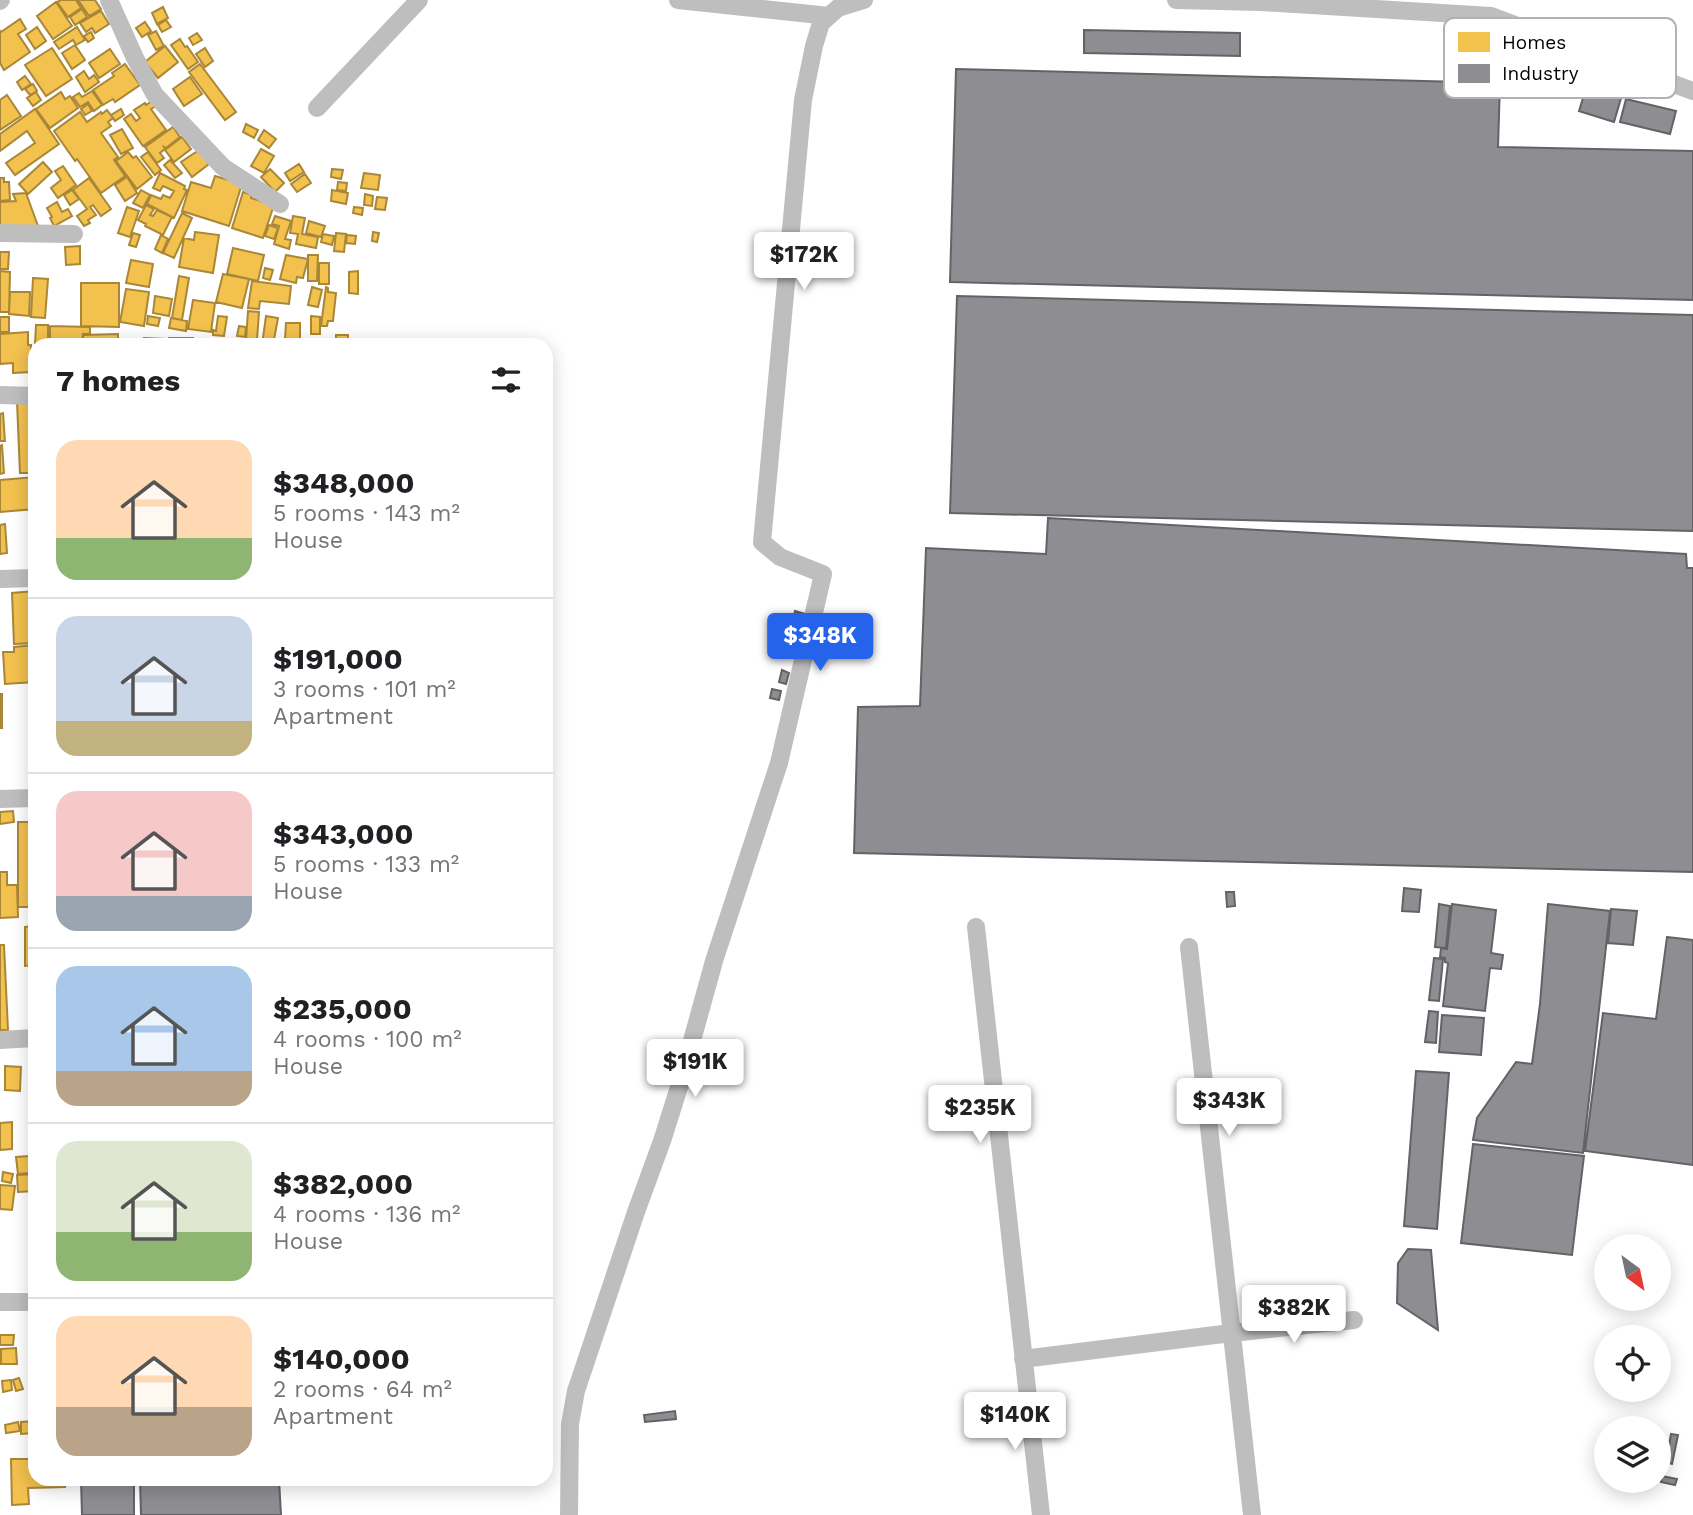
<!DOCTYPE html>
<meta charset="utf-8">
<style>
:root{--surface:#fff;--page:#f2f2f2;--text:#202124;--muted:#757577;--line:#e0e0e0;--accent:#2563eb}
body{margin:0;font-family:"Work Sans",sans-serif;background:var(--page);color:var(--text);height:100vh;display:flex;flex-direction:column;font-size:26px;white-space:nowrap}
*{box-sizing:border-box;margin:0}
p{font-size:23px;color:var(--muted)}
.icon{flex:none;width:38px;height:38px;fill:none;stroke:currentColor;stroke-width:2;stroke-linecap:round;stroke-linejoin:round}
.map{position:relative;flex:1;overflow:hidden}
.side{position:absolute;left:28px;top:338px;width:525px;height:1148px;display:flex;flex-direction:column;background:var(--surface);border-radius:21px;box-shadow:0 4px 18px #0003}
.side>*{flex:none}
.needle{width:46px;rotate:147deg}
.tools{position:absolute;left:1594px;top:1234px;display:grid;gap:14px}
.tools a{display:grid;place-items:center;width:77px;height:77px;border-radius:50%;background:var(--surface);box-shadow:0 4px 18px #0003;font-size:35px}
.price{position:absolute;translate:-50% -60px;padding:0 16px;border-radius:7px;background:#fff;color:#222;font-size:23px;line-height:46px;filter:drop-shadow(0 2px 4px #0008)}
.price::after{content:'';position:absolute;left:50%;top:42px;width:21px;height:16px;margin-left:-10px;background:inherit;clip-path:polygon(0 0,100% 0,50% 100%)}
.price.selected{background:var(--accent);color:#fff}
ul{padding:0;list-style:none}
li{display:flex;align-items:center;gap:21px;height:175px;padding:0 28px}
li+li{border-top:2px solid var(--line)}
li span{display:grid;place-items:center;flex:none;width:196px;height:140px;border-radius:21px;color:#555}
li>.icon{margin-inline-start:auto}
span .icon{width:84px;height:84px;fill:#fffc;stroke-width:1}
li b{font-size:30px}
h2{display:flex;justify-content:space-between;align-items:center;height:84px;padding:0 28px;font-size:30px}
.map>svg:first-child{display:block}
.homes{fill:#f2c14e;stroke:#a98737;stroke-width:2}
.industry{fill:#8d8d92;stroke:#636366;stroke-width:2}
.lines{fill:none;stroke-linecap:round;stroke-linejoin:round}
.minor{stroke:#bebebe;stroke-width:18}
.key{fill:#fff;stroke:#b2b2b2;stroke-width:2}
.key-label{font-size:19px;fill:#000}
</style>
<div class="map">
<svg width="1693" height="1515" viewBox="0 0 1693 1515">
<rect width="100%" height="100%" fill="#fff"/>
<path class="homes" d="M61 0H76L81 8 68 17 57 2Z
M78 0H95L101 9 89 16Z
M56 2 72 26 53 39 37 16Z
M163 7 168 18 157 24 152 13Z
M82 9 87 17 75 25 70 17Z
M101 11 109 24 95 33 92 28 86 32 80 23Z
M20 19 26 29 18 34 30 52 4 70 0 63V31L1 32Z
M166 20 171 27 162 32 158 25Z
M145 22 151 31 142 37 136 28Z
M37 27 46 41 35 49 26 35Z
M77 27 85 40 76 45 73 40 59 49 54 42Z
M156 31 164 46 156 50 148 35Z
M91 32 94 38 88 42 84 36Z
M197 33 202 40 193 45 189 38Z
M180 39 185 47 187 46 198 62 188 69 171 45Z
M75 45 85 60 72 69 62 53Z
M165 46 178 62 158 78 145 62Z
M52 48 72 79 46 96 25 65Z
M205 48 213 61 205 67 196 54Z
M110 49 120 64 99 78 89 63Z
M125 64 140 85 115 102 113 99 103 105 93 90 114 76 112 73Z
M200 64 236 112 225 120 189 72Z
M84 71 89 79 94 75 99 82 85 92 76 77Z
M25 76 31 84 22 90 17 82Z
M190 77 202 94 184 106 173 89Z
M33 84 37 91 30 95 25 89Z
M92 91 102 105 94 111 88 102 80 107 73 97 79 93 82 97Z
M36 92 41 100 33 106 27 98Z
M61 92 65 99 70 96 78 108 50 128 36 109Z
M7 95 21 116 0 130V100Z
M152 101 156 106 151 109 166 130 143 146 124 119 131 114 136 121 140 118 134 110 145 103 146 105Z
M88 104 92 111 85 115 81 109Z
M35 109 59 144 15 175 6 163 35 143 27 131 0 151V134Z
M121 109 124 115 115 121 111 115Z
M107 110 113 118 108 122 111 126 101 133 118 157 114 160 125 176 101 193 77 159 75 161 54 131 80 112 87 122 101 112 102 114Z
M246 124 258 130 254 138 243 132Z
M173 127 180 137 166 148 164 147 165 149 160 153 164 158 157 163 145 147Z
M122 129 133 148 121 154 110 135Z
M264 130 276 139 269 148 258 140Z
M182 137 191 149 174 162 165 150Z
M261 149 274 156 264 173 251 166Z
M199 150 209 164 192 177 181 162Z
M128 152 133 158 136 156 152 177 137 189 116 161Z
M148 152 161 170 155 175 141 157Z
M170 160 182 173 175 178 164 165Z
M43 162 52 172 28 194 19 184Z
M299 164 304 172 290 181 285 173Z
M63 166 76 185 58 198 51 188 61 180 55 171Z
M270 169 284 183 275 192 261 177Z
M332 169 343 170 341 179 331 177Z
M160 173 185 186 184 189 187 190 174 218 147 204 151 195 161 199 163 195 170 198 174 191 163 186 160 191 153 188Z
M364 173 380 175 378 190 361 188Z
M305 174 311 183 297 192 291 184Z
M215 176 242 184 229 226 182 211 191 182 211 188Z
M127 177 137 193 125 201 115 185Z
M0 178H4V182H9L10 200 0 201Z
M89 178 111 209 101 216 93 205 90 207 96 215 88 220 90 223 84 226 77 216 87 209 73 190Z
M338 182 347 183 346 191 337 190Z
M72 190 79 199 70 205 64 195Z
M141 190 150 195 143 208 133 203Z
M332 190 348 193 346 204 331 201Z
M243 192 252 195 251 198 274 205 263 238 232 228Z
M26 193 38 226 0 229V202L16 201 13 194Z
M365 194 373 196 372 206 364 205Z
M377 197 387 198 385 210 375 209Z
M57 202 62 212 68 209 72 216 54 226 50 218 52 217 47 208Z
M146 205 154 209 150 215 153 216 157 210 172 217 163 235 145 226 146 224 138 220Z
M127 207 139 211 130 237 118 233Z
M354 207 363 208 362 215 353 213Z
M182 213 192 218 174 258 163 253Z
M275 216 291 221 285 239 291 240 289 249 274 244 279 226 272 224Z
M293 216 305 218 302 234 318 237 316 248 296 244 298 234 290 233Z
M309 221 325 226 321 237 306 233Z
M269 225 278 228 274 239 265 236Z
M195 232 219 235 213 273 179 267 184 238 194 240Z
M373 232 379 233 377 242 372 241Z
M133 233 140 235 136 247 129 245Z
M336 233 346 234 344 252 334 251Z
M323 234 334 236 332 245 321 242Z
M161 235 168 239 162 253 155 249Z
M347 235 356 236 355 244 346 243Z
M80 246V264L66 265 65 247Z
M233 248 264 255 258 281 227 274Z
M0 252H9L8 269H0Z
M286 255 308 259 303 278 297 277 296 283 280 279Z
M308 255H318L317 281H308Z
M131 260 153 264 149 287 126 283Z
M319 263H329V284H319Z
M265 268 273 270 270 280 263 278Z
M0 271 10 272 9 312H0Z
M358 271V294L349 293V272Z
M223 274 249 279 242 308 216 302Z
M179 276 189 278 182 320 172 318Z
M33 278 48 279 45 318 31 317Z
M252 281 291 286 289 304 260 301 259 309 248 308Z
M81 283H119V327L81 326Z
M312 287 322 290 318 307 308 305Z
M326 287 328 288V292L336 293 333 321H328L327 326H321Z
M126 289 149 292 144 326 120 322Z
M10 292H30L29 316 9 314Z
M155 296 172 299 169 316 153 313Z
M193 300 215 303 211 332 188 329Z
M248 311 259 312 257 340H246Z
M148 316 160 318 158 326 147 324Z
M218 316 227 317 224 336 213 335V330L216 331Z
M266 316 278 318 273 345H262Z
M311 316 320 317V334H311Z
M0 317H9V332H0Z
M171 318 187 321 186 331 169 328Z
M286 323H300V339H285Z
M36 325H48V338H50V326L90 327V334H83L82 343H79V345H35Z
M239 326 246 327 245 337 237 336Z
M28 332V345H31L32 372 13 373V363L0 364V334Z
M118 334V345H83V335Z
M336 335H348V345H336Z
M144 338 166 339V345H144Z
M169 338H193V345H169Z
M33 401 35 473H20L17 402Z
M3 413 5 441H0V414Z
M2 445 4 473 0 474V446Z
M35 477V509L0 512V480Z
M5 524 7 553 0 554V525Z
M35 591V643L14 644 12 593Z
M35 645V682L5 684 3 652H14V647Z
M29 688H35V714H30Z
M0 694H2V728H0Z
M13 811 14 822 0 824V812Z
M18 822H35V907H18Z
M0 872H7V885H17L18 917 0 918Z
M35 926V965L25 966V927Z
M0 945H4L8 1030H0Z
M5 1066 21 1067 20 1091 5 1090Z
M12 1122V1149L0 1150V1123Z
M29 1156 30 1173 18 1174 16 1157Z
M3 1172 13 1174 11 1183 2 1181Z
M35 1174V1191L18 1192 17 1175Z
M0 1185 15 1186 12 1210 0 1209Z
M0 1335H14L13 1345H0Z
M16 1348 17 1364H1V1349Z
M19 1378 23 1389 16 1391 13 1380Z
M11 1380 12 1390 3 1392 2 1381Z
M34 1421V1433L21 1434V1422Z
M18 1422 20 1431 6 1433 5 1425Z
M11 1459H35V1479H65V1487L28 1488 29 1504 12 1505Z"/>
<path class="industry" d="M1084 30 1240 33V56L1084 53Z
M956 69 1500 83 1498 147 1693 151V300L950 282Z
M1587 85 1622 95 1614 122 1579 111Z
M1626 99 1676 111 1670 134 1620 122Z
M957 296 1693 315V531L950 513Z
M1048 518 1686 554 1687 568H1693V872L854 853 858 707 920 706 926 548 1046 554Z
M795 611 805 614 802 625 792 623Z
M785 626 801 630 794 656 778 652Z
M782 670 789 673 786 684 779 682Z
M772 689 781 691 779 700 770 698Z
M1404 888 1421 890 1419 912 1402 911Z
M1226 892H1234L1235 906 1227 907Z
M1439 904 1450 906 1446 948 1435 947Z
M1452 904 1496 910 1491 953 1503 955 1501 969 1490 968 1485 1011 1443 1006 1448 963 1445 962V958L1440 957 1441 948 1447 949Z
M1548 904 1610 911 1583 1153 1473 1140 1477 1118 1516 1062 1532 1064 1540 1004Z
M1611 909 1637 911 1633 945 1608 943Z
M1667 937 1693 940V1165L1585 1151 1603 1013 1656 1019Z
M1434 958 1443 959 1439 1001 1429 1000Z
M1429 1011 1438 1012 1436 1043 1425 1042Z
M1442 1015 1484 1018 1481 1055 1439 1052Z
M1416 1071 1449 1073 1437 1229 1404 1226Z
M1473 1144 1584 1156 1572 1255 1461 1243Z
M1408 1249 1431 1250 1438 1330 1397 1303 1398 1263Z
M675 1411 676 1419 645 1422 644 1415Z
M1671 1434 1678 1435 1672 1464 1666 1462Z
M1662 1476 1677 1479 1675 1485 1661 1482Z
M81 1479H134V1515H82Z
M140 1479H279L281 1515H141Z"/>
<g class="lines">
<path class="minor" d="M109 0 135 58 155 95 223 167 280 204
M678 0 829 16
M1176 0 1261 2 1491 16 1693 91
M0 1 1 0
M317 108 419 0
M0 233 74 234
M0 395 35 396
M0 579 35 578
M0 799 35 798
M976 927 1041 1515
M1189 947 1252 1515
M0 1040 35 1038
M0 1302H35
M1023 1359 1231 1333 1354 1320
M569 1515 570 1424 576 1391 636 1212 662 1141 680 1084 714 961 779 763 823 574 780 557 762 542 803 100 814 46 821 23 838 8 864 0"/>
</g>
<rect x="1444" y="18" width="232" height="80" rx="10" class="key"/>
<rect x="1458" y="32" width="32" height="20" fill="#f2c14e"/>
<rect x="1458" y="64" width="32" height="19" fill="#8d8d92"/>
<g class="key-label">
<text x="1502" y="49">Homes</text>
<text x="1502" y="80">Industry</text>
</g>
</svg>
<div class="tools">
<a><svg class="needle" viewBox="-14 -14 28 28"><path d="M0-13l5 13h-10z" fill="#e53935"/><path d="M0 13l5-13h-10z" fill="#757577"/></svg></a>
<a><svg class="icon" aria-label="locate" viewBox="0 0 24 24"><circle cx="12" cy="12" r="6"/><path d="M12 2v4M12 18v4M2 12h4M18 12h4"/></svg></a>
<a><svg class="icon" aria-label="layers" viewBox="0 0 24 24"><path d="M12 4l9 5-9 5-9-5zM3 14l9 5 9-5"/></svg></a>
</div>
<b class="price" style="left:804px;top:292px">$172K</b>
<b class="price selected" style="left:820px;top:673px">$348K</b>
<b class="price" style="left:695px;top:1099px">$191K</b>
<b class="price" style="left:1229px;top:1138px">$343K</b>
<b class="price" style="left:980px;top:1145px">$235K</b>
<b class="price" style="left:1294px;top:1345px">$382K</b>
<b class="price" style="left:1015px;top:1452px">$140K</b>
<section class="side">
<h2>7 homes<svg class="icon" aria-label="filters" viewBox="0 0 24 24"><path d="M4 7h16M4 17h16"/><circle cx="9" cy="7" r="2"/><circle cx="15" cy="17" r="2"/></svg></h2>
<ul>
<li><span style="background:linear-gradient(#ffd9b3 70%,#8fb573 0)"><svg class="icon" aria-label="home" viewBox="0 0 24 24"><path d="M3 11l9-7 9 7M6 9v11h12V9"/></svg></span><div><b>$348,000</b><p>5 rooms · 143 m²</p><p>House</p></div></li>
<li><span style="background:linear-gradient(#c9d6e8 75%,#c2b280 0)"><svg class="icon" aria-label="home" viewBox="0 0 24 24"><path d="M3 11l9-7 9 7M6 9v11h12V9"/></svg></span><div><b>$191,000</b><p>3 rooms · 101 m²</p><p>Apartment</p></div></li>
<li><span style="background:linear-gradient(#f6c9c9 75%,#9aa5b1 0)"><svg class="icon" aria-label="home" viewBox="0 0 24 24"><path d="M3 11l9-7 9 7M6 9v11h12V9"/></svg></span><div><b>$343,000</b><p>5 rooms · 133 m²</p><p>House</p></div></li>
<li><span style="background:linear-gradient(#a9c7e8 75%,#b9a48a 0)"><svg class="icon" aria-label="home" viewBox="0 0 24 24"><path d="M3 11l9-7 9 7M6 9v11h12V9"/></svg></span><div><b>$235,000</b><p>4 rooms · 100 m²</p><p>House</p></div></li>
<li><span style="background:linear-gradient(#dfe7d0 65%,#8fb573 0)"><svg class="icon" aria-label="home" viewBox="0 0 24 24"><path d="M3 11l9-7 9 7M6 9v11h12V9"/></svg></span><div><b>$382,000</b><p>4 rooms · 136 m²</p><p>House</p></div></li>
<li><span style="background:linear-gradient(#ffd9b3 65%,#b9a48a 0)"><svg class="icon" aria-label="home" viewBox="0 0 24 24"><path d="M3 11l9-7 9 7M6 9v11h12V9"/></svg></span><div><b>$140,000</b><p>2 rooms · 64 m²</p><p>Apartment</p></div></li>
</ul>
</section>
</div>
